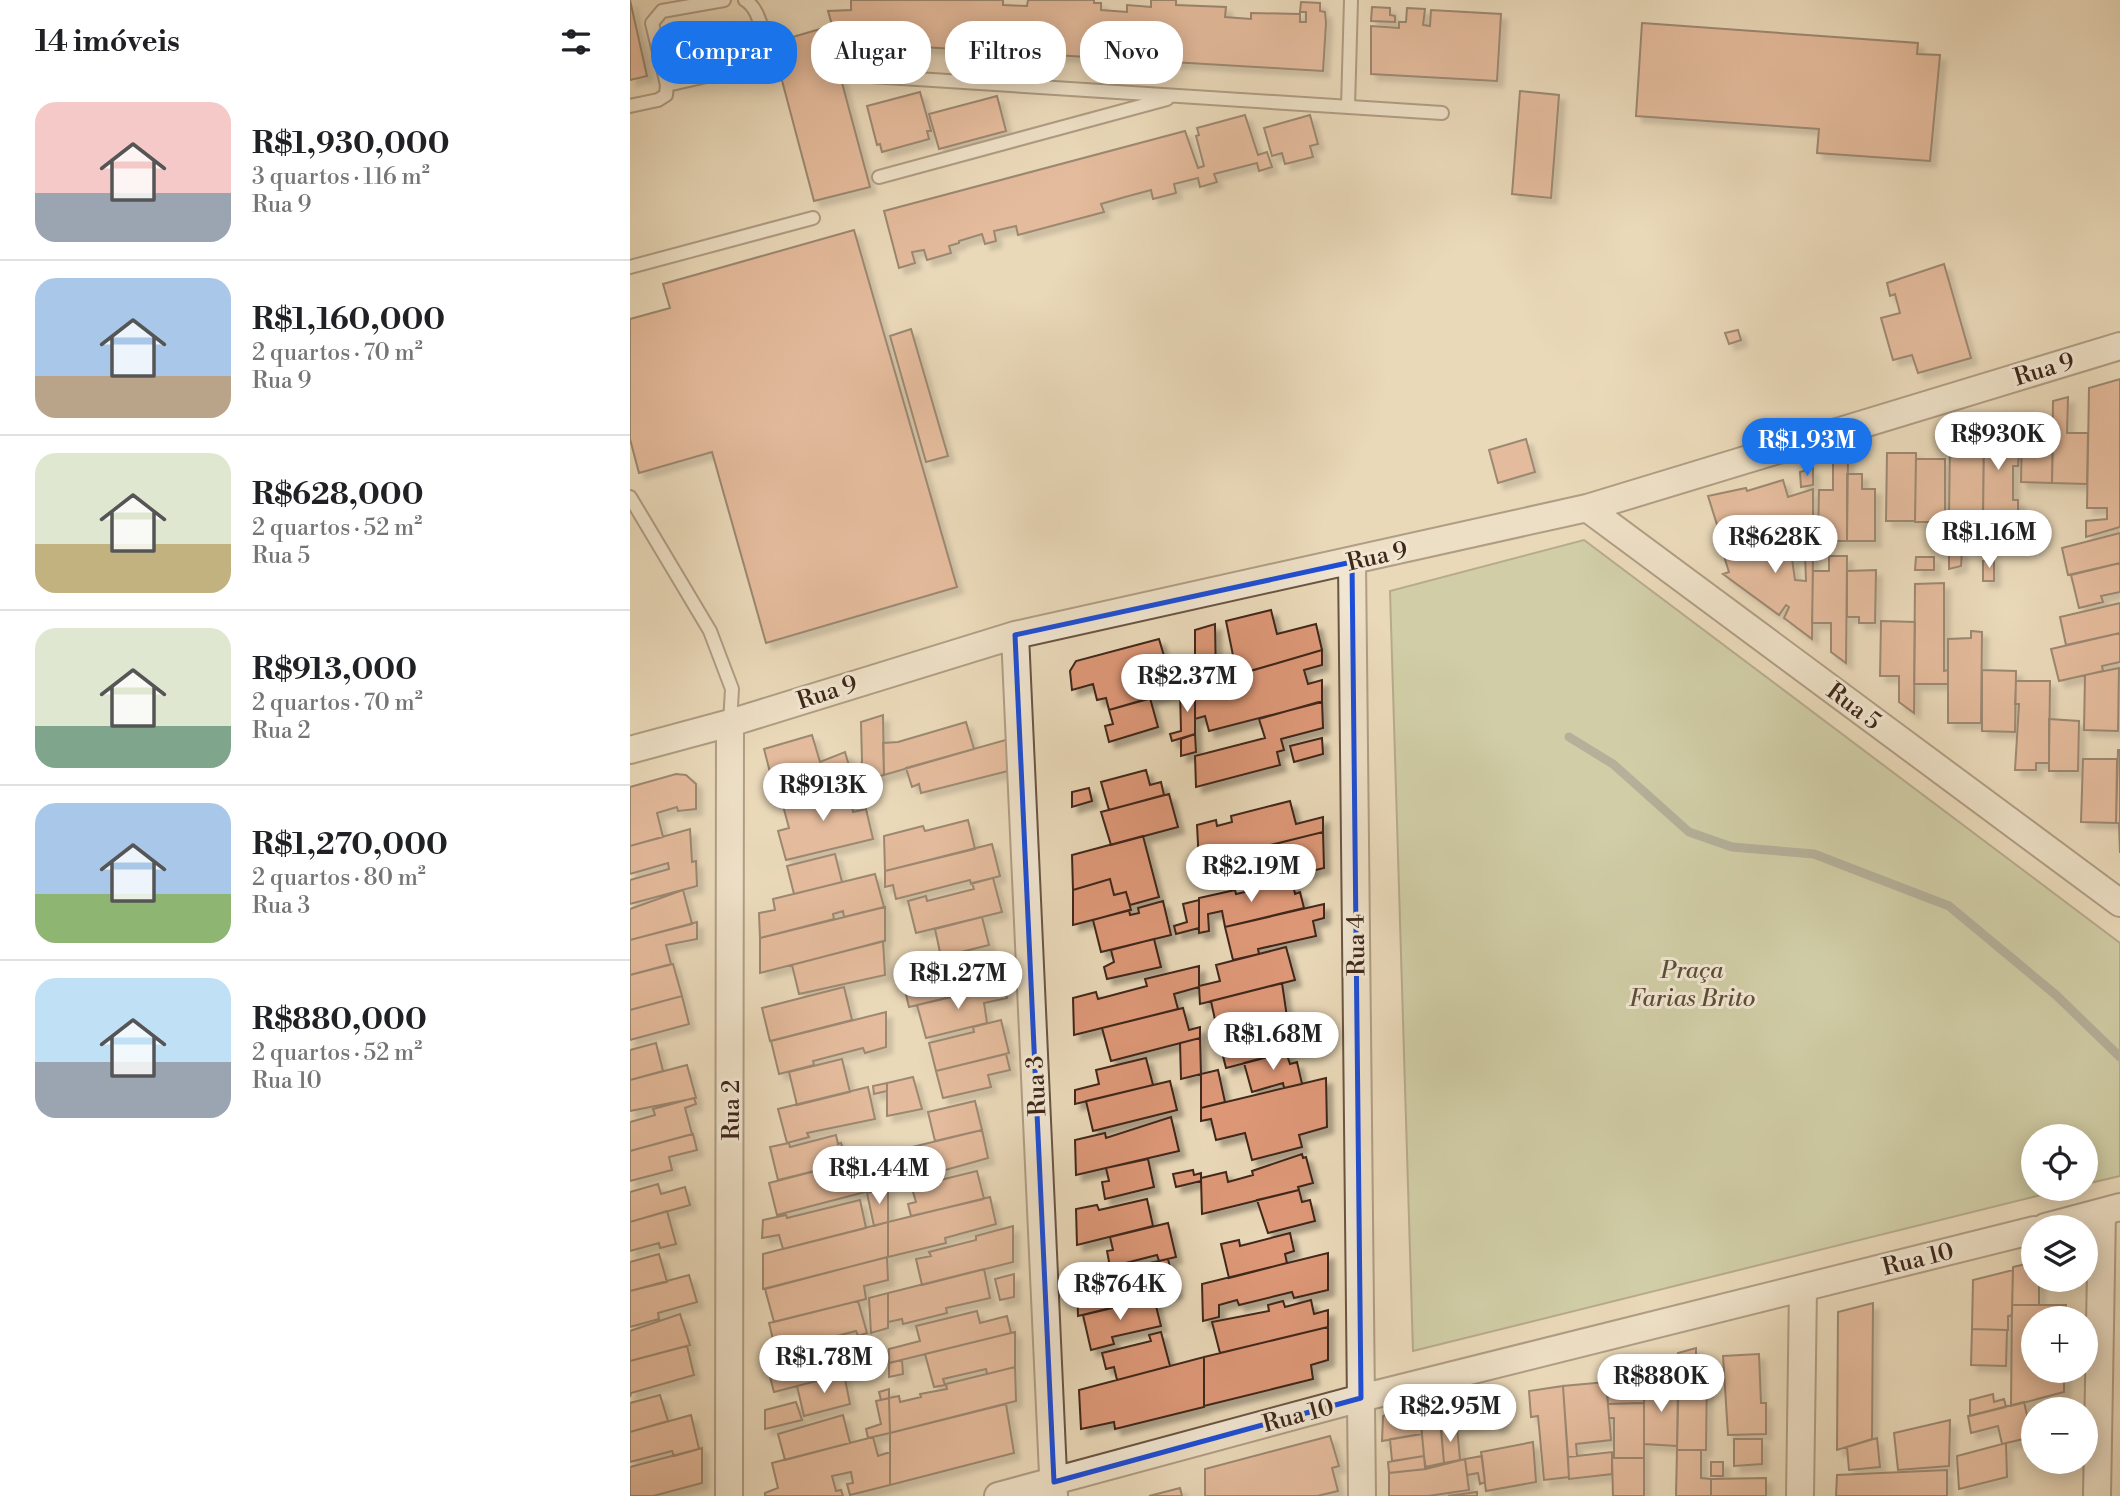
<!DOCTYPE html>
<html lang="pt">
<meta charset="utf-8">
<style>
:root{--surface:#fff;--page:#f6f6f6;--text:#202124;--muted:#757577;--line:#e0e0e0;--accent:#1a73e8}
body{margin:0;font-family:"Libre Bodoni",serif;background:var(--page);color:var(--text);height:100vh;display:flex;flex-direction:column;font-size:26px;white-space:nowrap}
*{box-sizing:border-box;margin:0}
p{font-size:23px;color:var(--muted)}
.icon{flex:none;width:38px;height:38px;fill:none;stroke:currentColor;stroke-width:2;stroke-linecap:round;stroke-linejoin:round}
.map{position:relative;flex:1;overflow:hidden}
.panel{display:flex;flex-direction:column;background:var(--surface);width:630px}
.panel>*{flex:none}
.hud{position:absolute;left:21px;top:21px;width:665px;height:63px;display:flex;gap:14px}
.controls{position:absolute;left:1391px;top:1124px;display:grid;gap:14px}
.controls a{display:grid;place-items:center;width:77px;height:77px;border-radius:50%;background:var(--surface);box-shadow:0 4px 18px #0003;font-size:35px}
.price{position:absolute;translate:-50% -60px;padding:0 16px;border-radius:24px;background:#fff;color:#222;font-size:23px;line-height:46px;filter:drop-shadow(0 2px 4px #0008)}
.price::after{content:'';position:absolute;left:50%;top:42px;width:21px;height:16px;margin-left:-10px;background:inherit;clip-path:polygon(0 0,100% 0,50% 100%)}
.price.on{background:var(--accent);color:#fff}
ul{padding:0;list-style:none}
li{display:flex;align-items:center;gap:21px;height:175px;padding:0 35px}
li+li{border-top:2px solid var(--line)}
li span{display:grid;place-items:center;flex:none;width:196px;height:140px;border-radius:21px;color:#555}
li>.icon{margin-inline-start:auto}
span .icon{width:84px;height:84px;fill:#fffc;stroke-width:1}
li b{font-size:30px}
h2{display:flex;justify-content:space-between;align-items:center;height:84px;padding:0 35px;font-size:30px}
.chip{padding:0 24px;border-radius:28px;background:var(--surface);box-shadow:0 4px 18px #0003;font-size:24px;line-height:63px}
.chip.on{background:var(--accent);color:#fff}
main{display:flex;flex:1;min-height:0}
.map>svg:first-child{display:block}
.green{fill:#b4c091;stroke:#7a7456;stroke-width:2}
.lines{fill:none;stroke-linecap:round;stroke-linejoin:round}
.stream{stroke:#747f73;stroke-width:9}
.building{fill:#de9878;stroke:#3f271a;stroke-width:2;filter:url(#shadow)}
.lane-casing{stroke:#6a5442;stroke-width:16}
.street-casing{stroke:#6a5442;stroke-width:30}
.lane{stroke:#f1e6d2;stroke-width:12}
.street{stroke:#f1e6d2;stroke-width:26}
.marked{fill:none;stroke:#1d4ed8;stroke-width:5;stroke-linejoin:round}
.labels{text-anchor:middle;stroke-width:6;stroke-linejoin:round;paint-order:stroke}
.street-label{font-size:24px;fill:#3f271a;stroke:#f1e6d2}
.park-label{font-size:24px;font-style:italic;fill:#5c4d38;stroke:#f1e6d2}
</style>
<main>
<section class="panel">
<h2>14 imóveis<svg class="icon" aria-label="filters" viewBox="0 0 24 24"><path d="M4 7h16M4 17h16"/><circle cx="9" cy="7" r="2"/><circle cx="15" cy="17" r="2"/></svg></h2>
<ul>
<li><span style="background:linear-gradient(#f6c9c9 65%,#9aa5b1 0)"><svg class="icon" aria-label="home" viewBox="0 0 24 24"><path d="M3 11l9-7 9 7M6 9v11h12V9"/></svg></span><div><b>R$1,930,000</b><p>3 quartos · 116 m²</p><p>Rua 9</p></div></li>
<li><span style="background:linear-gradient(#a9c7e8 70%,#b9a48a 0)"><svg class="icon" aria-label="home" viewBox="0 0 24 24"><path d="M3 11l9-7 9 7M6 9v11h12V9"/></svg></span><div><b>R$1,160,000</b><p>2 quartos · 70 m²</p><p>Rua 9</p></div></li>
<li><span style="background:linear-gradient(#dfe7d0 65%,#c2b280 0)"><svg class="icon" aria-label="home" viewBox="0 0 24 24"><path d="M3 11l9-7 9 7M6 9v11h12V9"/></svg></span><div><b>R$628,000</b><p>2 quartos · 52 m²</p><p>Rua 5</p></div></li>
<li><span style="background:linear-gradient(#dfe7d0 70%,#7fa58c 0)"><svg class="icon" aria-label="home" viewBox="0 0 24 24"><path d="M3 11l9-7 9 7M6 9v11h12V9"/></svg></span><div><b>R$913,000</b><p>2 quartos · 70 m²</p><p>Rua 2</p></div></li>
<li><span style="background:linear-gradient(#a9c7e8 65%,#8fb573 0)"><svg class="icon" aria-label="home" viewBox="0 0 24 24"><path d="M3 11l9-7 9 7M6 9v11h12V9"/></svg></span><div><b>R$1,270,000</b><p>2 quartos · 80 m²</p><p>Rua 3</p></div></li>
<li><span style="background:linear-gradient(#bfe0f5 60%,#9aa5b1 0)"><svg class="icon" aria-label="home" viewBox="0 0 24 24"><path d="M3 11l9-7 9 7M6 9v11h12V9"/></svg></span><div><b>R$880,000</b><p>2 quartos · 52 m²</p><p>Rua 10</p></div></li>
</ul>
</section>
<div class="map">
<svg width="1490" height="1496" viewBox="0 0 1490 1496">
<defs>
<filter id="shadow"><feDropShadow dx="6" dy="6" stdDeviation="2" flood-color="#0004"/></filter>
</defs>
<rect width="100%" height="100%" fill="#ead9b9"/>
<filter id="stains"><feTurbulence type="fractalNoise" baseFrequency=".00286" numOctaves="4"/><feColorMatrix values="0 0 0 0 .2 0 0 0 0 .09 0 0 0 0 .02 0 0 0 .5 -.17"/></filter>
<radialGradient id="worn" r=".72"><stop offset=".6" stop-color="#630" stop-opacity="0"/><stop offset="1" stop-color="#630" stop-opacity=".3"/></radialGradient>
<path class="green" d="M954 540 1490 943V1176L1456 1184V1136H1404V1188H1439L783 1351 760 591Z"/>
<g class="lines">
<path class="stream" d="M939 737 983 764 1059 832 1102 847 1184 854 1319 906 1426 995 1490 1057"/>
</g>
<path class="building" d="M0 0 17 76 0 80Z
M221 0H373V5L397 6 398 0H464V3H471V10L497 12V5L521 7V0H546V5L596 7 595 17 621 19V13L670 14V22H676V12H670L671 2 690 3V11L695 12 696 23 693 71 207 42 198 11 221 10Z
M742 7 760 8V15L765 16V22L741 21Z
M777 8 795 9 793 25 800 26 801 10 871 14 867 81 741 74V26L769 28V22H776Z
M1012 23 1288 43 1287 54 1310 55 1300 161 1187 153 1189 129 1006 116Z
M197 27 240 187 184 201 142 43Z
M890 91 929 95 921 198 882 194Z
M290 92 301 131H297L299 139 252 152 250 144 247 145 237 106Z
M367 96 376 131 309 149 299 114Z
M615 115 628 155 637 152 642 167 629 171 627 163 584 174 587 182 570 187 568 178 544 184 546 193 523 199 521 190 495 197 471 204 474 212 388 235 386 226 364 231 366 241 355 244 352 234 329 241V243L319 246 321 253 297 260 294 250 282 252 285 263 269 268 254 211 555 131 568 168 574 166 566 136 569 135 567 128Z
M680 115 688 144 680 146 683 157 655 164 652 153 642 156 634 128Z
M224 230 327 587 136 643 82 452 9 473 0 439V319L40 308 33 284Z
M1314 264 1341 358 1288 373 1282 355 1263 360 1251 318 1270 313 1265 294 1260 296 1257 283Z
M281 329 318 456 296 462 260 336Z
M1108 330 1111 340 1099 344 1095 333Z
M1490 379V527L1456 537V521L1477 519V508H1457L1459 388Z
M1438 397 1437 433H1458L1457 484 1422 483 1423 401Z
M1371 415V452H1389L1388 466H1383V500H1388V514H1353L1354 420Z
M1392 433H1410V440H1423L1422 483 1391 482Z
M896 439 905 472 868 483 859 450Z
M1320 439H1354L1353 520 1319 519Z
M1257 453H1286L1285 521H1256Z
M1218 458 1217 541H1188L1189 490H1203V463Z
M1286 459H1315V522H1285Z
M1183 468V485L1171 487 1170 472Z
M1217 474H1232V489H1245V541H1217Z
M1153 480 1158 497 1183 489V552L1175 555 1165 526 1095 550 1078 496 1116 488 1117 491Z
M1165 526 1175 555 1162 559 1165 580 1176 581 1175 555 1183 552 1182 639 1154 618 1159 607 1156 605 1149 615 1093 574 1099 572 1092 550Z
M1490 533V563L1438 575 1432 548Z
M1319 551H1332L1331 566 1319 569Z
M1199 556H1217L1216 663 1201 652V623H1182L1183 571H1199Z
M1286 557H1304V570H1285Z
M1364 558V581H1353V561Z
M1490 563V592L1471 596 1473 602 1449 608 1441 575Z
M1246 570 1245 623H1229V617H1217V571Z
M1314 583V671L1318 670V684H1284L1285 584Z
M1490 603V633L1436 645 1430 617Z
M641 610 647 634 686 624 692 650 607 675 596 621Z
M1251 621 1285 622 1284 713 1269 702V676H1250Z
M585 624 586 681 565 688V630Z
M1341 631 1352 632 1351 723H1318V639L1341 638Z
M1490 633V662L1472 666 1473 671 1429 681 1421 649Z
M529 639 540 676 565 672V686L479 710 476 698 467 700 463 684 442 690 440 671 446 661Z
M692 650V665L674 670 678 684 692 680V702L579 731 575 716 565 719V693L576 690 575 685 586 681 588 687 598 685 596 678Z
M1489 668 1488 731 1454 730 1455 675Z
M1352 670 1386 671 1385 732 1352 731Z
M1386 681H1420L1419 763H1406V770H1385L1389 704H1385Z
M565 686V734L542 741 540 734 551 731 550 690Z
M520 698 528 727 479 742 475 726 483 724 479 710Z
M692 701 693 728 651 739 654 750 647 752 650 765 566 787 565 756 635 738 629 719Z
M253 715 254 775 228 782 232 761 231 722Z
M1419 719 1449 721 1448 771H1419Z
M336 722 344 749 254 775 253 743 268 742Z
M565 734 566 752 551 756V739Z
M182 735 190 762 215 752 224 783 148 803 134 749Z
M692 738 693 754 664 762 660 746Z
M379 739 378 771 291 793 289 784 282 787 276 768Z
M1488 750H1490V853L1489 823H1486Z
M1453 759H1487L1486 823 1451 822Z
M516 770 520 785 531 782 534 795 479 810 471 782Z
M46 774 56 775 66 784V809L48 811 47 807 27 813 33 837 0 846V787Z
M218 784 223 812 236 809 243 839 156 860 148 831 159 828 152 802Z
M459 788 462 801 442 807V792Z
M539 794 548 827 481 845 471 812Z
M660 801 666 824 693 817V832L569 863 567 825 586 820 587 826 602 822 601 816Z
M338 820 345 849 255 871 254 836 293 826 295 831Z
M60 829 62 862 66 861 67 886 0 904V880L39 869 38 863 0 874V846Z
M693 832 694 868 617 887 608 853Z
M513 836 529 897 500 905 496 892 484 895 480 879 443 890 442 855Z
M362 844 370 876 341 884 340 880 266 899 263 885 255 887V871Z
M205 854 212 882 164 894 157 866Z
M595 857 598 869 569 876V863Z
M245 874 254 907 214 917 213 911 203 914 204 919 130 938 129 913 145 910 143 899Z
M661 876 665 894 670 892 674 908 595 927 592 911 578 914 579 931 569 933V898L605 890 606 894 645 885V880Z
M363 878 372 912 286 933 278 901 296 896 297 901 344 889 342 883Z
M480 879 484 895 496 892 501 910 443 925V890Z
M53 890 62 924 0 940V909Z
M569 900V928L546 934 544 926 557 922 553 904Z
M533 901 541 935 471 952 463 920 499 910 500 915 509 913 508 908Z
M694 904V918L683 921 686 936 628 949 629 954 603 960 595 927Z
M255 907V941L130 973V938Z
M352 917 359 945 311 957 305 929Z
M67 922V939L36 945 41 964 0 975V940Z
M524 939 531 967 477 979 474 967 484 962 481 950Z
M253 941 255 975 169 994 162 965Z
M656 947 665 980 570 1004 569 986 590 981 586 965Z
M373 954 377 971H381V983L279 1007 272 978 345 961 348 976 357 975 353 959Z
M43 964 52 996 0 1010V975Z
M569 966V987L544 994 548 1009 444 1035 443 998 466 992 468 999 517 986 515 979Z
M652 983 657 1017 588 1034 581 1001Z
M374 984 377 998 354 1003 357 1023 296 1038 287 1005Z
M214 987 222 1020 140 1041 132 1008Z
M52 996 59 1024 0 1040V1010Z
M553 1008 559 1030 570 1027V1038L481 1061 472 1028Z
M256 1012V1047L235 1053 233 1048 183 1061 184 1065 149 1074 141 1041Z
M679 1016 683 1033 666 1037 669 1049 596 1068 592 1052 610 1045 606 1029 645 1019 646 1023Z
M371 1020 379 1053 306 1071 299 1043 344 1032 343 1027Z
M570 1038 571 1074 551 1079 550 1043Z
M26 1043 33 1071 0 1080V1050Z
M656 1052 660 1064 667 1062 672 1084 654 1088 653 1083 622 1092 614 1063Z
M376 1054 380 1070 358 1075 361 1087 313 1098 306 1071Z
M516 1058 523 1085 445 1104V1090L469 1084 466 1070Z
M212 1059 220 1092 167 1105 159 1072Z
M57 1065 66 1098 0 1111V1080Z
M588 1070 595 1102 571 1108V1074Z
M283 1077 292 1109 257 1116V1083Z
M696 1078 697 1127 669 1135 672 1147 622 1160 615 1133 586 1140 581 1119 571 1121V1108Z
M540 1081 547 1110 463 1131 456 1101Z
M257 1083V1091L244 1094 243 1086Z
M238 1087 245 1119 177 1133 179 1137 157 1143 148 1109Z
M64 1098 66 1104 55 1108 62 1134 0 1151V1122L25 1115 23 1109Z
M345 1101 352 1130 305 1141 298 1112Z
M541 1117 549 1151 446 1175 445 1140 475 1133 476 1138Z
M352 1130 358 1158 294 1176 293 1172 276 1176 270 1150Z
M63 1134 67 1150 39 1157 42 1170 0 1181V1151Z
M206 1135 208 1144 211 1143 213 1149 209 1150 213 1164 148 1180 140 1147 159 1143 160 1147Z
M672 1154 673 1158 676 1157 683 1183 668 1187 669 1190 572 1214 571 1178 596 1172 598 1182 623 1175 622 1171Z
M247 1155 257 1162 258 1181 231 1167V1159Z
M518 1159 524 1187 475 1199 472 1182 479 1181 476 1168Z
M228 1160 235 1192 147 1215 139 1183Z
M563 1170 564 1175 571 1173V1181L546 1187 543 1174Z
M347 1171 354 1199 281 1216 278 1204 286 1202 280 1182 300 1177 302 1182Z
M28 1184 31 1194 55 1187 60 1205 0 1222V1192Z
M258 1188V1222L244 1226 237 1193Z
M669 1190 672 1202 680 1200 685 1221 638 1233 627 1200Z
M360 1197 366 1224 315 1238 316 1243 258 1257V1222Z
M517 1199 523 1226 447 1245 446 1209 467 1205 469 1210Z
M230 1200 236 1228 153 1249 149 1235 132 1238 133 1220 156 1215 157 1218Z
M37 1211 46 1244 30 1248 29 1243 0 1251V1222Z
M258 1222V1257L133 1289V1254Z
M538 1223 546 1257 529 1261 527 1255 480 1267 477 1251 483 1250 480 1237Z
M383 1226V1262L292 1285 286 1259 301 1256 299 1252 346 1240V1236Z
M660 1233 664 1251 655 1254 657 1263 599 1278 591 1244 609 1240 610 1246Z
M698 1253V1290L664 1298 662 1292 609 1305 607 1300 589 1305V1317L573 1321 572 1284Z
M29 1254 37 1282 0 1291V1262Z
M257 1257 258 1280 234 1286 236 1299 144 1322 135 1289Z
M538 1259 546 1292 448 1316 447 1281 468 1276 470 1281 517 1270 515 1264Z
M1404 1262V1279H1409V1305H1382L1383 1267Z
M354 1269 360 1298 316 1308 317 1313 273 1324 272 1319 258 1322V1293Z
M1383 1270 1382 1315 1378 1316V1330L1342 1329 1343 1280Z
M384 1274V1297L370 1300 365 1279Z
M59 1275 67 1302 28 1313 29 1319 0 1327V1291Z
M258 1293V1328L241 1333 239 1298Z
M524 1298 531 1326 482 1337 484 1344 461 1350 453 1315Z
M681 1300 684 1314 698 1310V1327L590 1353 582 1322 639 1311 638 1305 653 1301 655 1307Z
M228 1301 237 1333 228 1336 226 1331 180 1343 181 1347 147 1356 139 1323Z
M1243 1303 1242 1439 1207 1450 1208 1312Z
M1382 1305H1436V1318H1404V1370H1434V1392L1381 1406Z
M347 1311 350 1323 377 1316 381 1333 259 1363V1349L290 1341 286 1326Z
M50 1314 60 1345 0 1361V1331Z
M698 1327V1360L681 1365 683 1379 574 1406V1357Z
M1342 1329 1377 1330 1376 1366 1341 1365Z
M385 1332V1367L357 1374 356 1369 313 1379 315 1385 304 1387 295 1354Z
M531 1332 540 1366 487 1380 484 1367 476 1369 472 1353 521 1341 519 1335Z
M230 1340 237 1368 144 1392 135 1358 175 1349 176 1353Z
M57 1346 64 1375 1 1393 0 1397V1361Z
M1066 1348V1367H1049L1048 1353Z
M1129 1354 1131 1403H1136V1434L1098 1435 1093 1356Z
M574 1357V1407L485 1429 484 1422 451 1429 449 1390Z
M272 1360 273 1374 259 1377V1363Z
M1014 1360V1403L978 1404 976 1370Z
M385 1367 386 1401 260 1433 259 1398 269 1396 270 1402 291 1397 290 1394 317 1389 316 1384Z
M1049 1367H1077L1076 1450H1047Z
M214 1374 220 1404 174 1416 167 1386Z
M976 1382 981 1440 946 1444 947 1456 938 1457 933 1386Z
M1048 1382 1047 1446 1014 1444V1383Z
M933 1386 939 1477 914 1480 908 1416 901 1417 899 1391Z
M259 1389V1398L251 1400 249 1392Z
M1363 1394 1364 1402 1374 1399 1376 1407 1340 1416V1400Z
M30 1395 38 1421 0 1432V1403Z
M823 1395 827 1426 811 1427 808 1399Z
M259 1398 260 1433 238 1438 236 1429 251 1424 246 1401Z
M848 1398 849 1404 871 1399 873 1426 865 1428 863 1421 827 1429 824 1405Z
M808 1399 814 1463 795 1467 789 1403Z
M166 1402 172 1420 135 1429V1410Z
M1394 1402 1402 1437 1372 1444 1368 1426 1341 1433 1338 1416Z
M1014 1403V1458H984V1418H979L978 1404Z
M376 1404 384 1453 260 1485V1433Z
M789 1407 792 1434 752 1441 753 1416Z
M61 1415 69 1449 44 1456 42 1451 0 1462V1432Z
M213 1415 220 1443 155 1460 148 1434Z
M1320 1420 1319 1466 1268 1470 1264 1433Z
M827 1426 830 1460 814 1463 811 1427Z
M792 1434 794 1456 762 1461 760 1439Z
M700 1436 709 1466 702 1468 708 1491 687 1496H575V1469Z
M243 1437 248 1456 260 1452V1485L220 1495 217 1484 223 1483 221 1472 202 1476 206 1491 211 1490 213 1496H135V1493L148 1488 142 1463Z
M1247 1438 1250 1467 1219 1470 1217 1447Z
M1104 1439H1132V1464L1104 1466Z
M903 1442 906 1482 856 1491 851 1452Z
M1376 1443 1377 1477 1329 1489 1327 1456Z
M72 1448V1483L23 1496H0V1467Z
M1047 1450H1071V1478L1081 1479V1496H1046Z
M982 1452V1474L939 1479 938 1457Z
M794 1456 796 1469 759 1473 758 1462Z
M852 1456 855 1482 850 1484 848 1473 837 1475 835 1459Z
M982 1458H1014V1496H983Z
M835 1459 839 1490 798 1496H759V1473L796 1469Z
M1081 1462H1093V1476H1081Z
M1317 1470V1496H1206L1207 1475Z
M1136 1478V1496H1081V1479Z
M550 1488 552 1496H519Z
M847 1492V1496H818Z"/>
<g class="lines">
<defs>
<path id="lane" d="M225 75 812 113
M37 85 125 65C139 50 133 11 115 0
M0 106 28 100 36 95 37 85 22 23 32 11 94 0
M718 107 721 0
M249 177 537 99
M0 267 183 218
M0 497 80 631 102 689 100 723"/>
<path id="street" d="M957 508 1490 903
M722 562 732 1496
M385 635 424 1496
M0 750 100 723 385 635 957 508 1490 346
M1415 1227 1490 1207
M99 1496 100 723
M368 1496 731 1398 1404 1230
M1170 1496 1173 1289
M1467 1496 1472 1212"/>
</defs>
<use href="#lane" class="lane-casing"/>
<use href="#street" class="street-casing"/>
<use href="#lane" class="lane"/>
<use href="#street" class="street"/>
</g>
<path d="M0 0H1490V1496H0ZM722 562 731 1398 424 1482 385 635Z" fill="#ead9b9" fill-opacity=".55" fill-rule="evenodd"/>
<path class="marked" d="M722 562 731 1398 424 1482 385 635Z"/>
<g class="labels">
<g class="street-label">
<text transform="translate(1414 369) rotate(-17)" y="8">Rua 9</text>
<text transform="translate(747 556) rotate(-13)" y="8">Rua 9</text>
<text transform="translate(197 692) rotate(-18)" y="8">Rua 9</text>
<text transform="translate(1224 706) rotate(37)" y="8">Rua 5</text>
<text transform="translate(726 945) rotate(-91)" y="8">Rua 4</text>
<text transform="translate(406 1086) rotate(-93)" y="8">Rua 3</text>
<text transform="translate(101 1110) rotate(-90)" y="8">Rua 2</text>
<text transform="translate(1288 1259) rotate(-14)" y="8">Rua 10</text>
<text transform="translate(668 1415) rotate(-15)" y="8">Rua 10</text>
</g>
<g class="park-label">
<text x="1062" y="978">Praça<tspan x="1062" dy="28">Farias Brito</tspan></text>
</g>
</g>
<rect width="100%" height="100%" filter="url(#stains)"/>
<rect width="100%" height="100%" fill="url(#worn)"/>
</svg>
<div class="controls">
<a><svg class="icon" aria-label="locate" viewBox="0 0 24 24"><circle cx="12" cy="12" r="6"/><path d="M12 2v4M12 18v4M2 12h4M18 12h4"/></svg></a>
<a><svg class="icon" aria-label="layers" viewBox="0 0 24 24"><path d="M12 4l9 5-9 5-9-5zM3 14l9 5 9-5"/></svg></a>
<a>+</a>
<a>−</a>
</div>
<b class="price" style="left:1368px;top:472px">R$930K</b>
<b class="price on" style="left:1177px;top:478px">R$1.93M</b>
<b class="price" style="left:1359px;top:570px">R$1.16M</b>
<b class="price" style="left:1145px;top:575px">R$628K</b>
<b class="price" style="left:557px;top:714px">R$2.37M</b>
<b class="price" style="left:193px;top:823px">R$913K</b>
<b class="price" style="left:621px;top:904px">R$2.19M</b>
<b class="price" style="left:328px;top:1011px">R$1.27M</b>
<b class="price" style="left:643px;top:1072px">R$1.68M</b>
<b class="price" style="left:249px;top:1206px">R$1.44M</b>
<b class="price" style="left:490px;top:1322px">R$764K</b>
<b class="price" style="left:194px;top:1395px">R$1.78M</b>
<b class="price" style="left:1031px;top:1414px">R$880K</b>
<b class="price" style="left:820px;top:1444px">R$2.95M</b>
<div class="hud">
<a class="chip on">Comprar</a>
<a class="chip">Alugar</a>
<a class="chip">Filtros</a>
<a class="chip">Novo</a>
</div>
</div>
</main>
